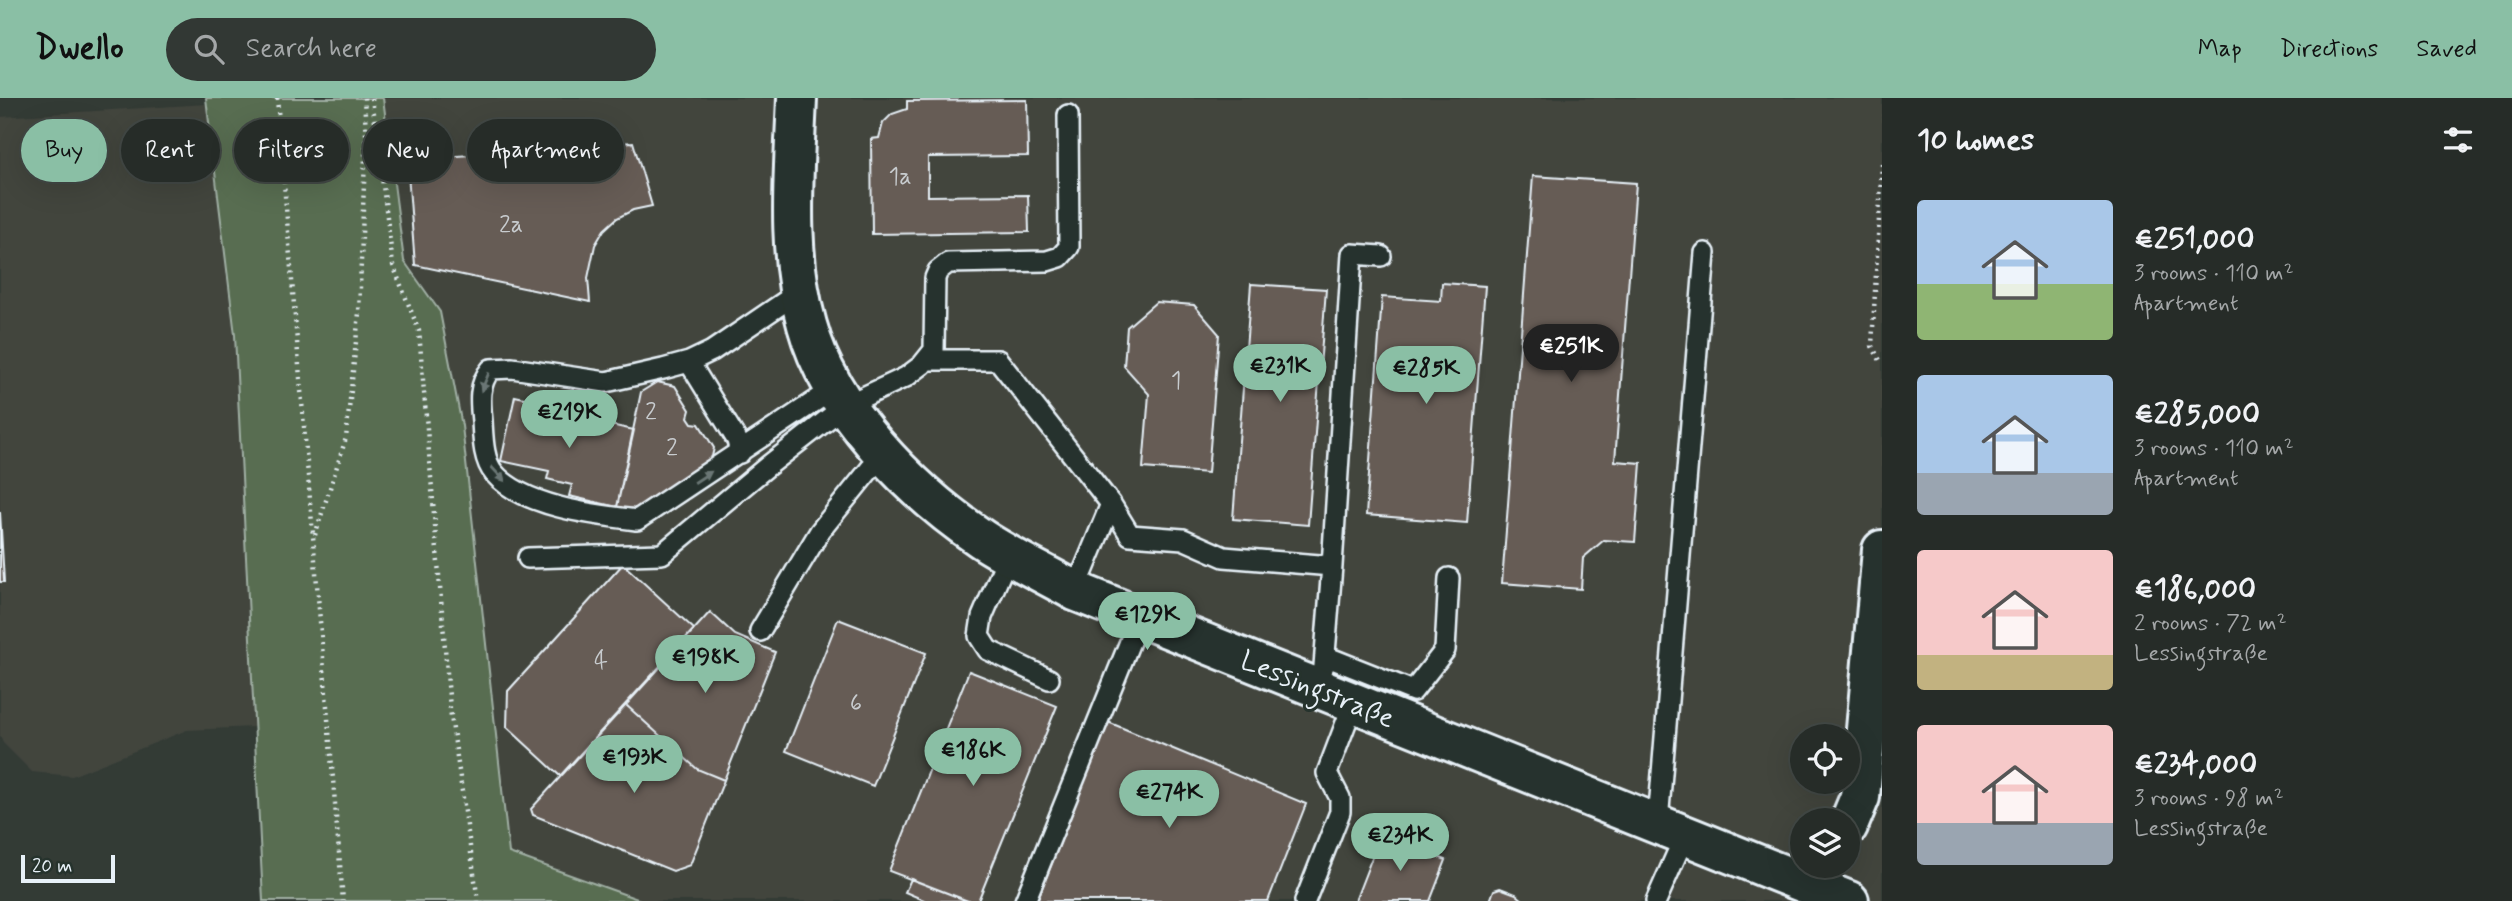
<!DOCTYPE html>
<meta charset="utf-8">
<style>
:root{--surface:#262c28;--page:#323834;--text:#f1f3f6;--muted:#a4a7a8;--line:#424845;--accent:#8abfa5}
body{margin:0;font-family:Mynerve,sans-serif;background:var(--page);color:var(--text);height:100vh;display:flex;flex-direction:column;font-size:26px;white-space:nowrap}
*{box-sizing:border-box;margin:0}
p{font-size:23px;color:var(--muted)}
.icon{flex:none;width:38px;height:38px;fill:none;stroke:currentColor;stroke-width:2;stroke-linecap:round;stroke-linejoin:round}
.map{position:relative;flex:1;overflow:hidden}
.side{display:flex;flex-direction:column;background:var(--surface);width:630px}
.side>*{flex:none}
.banner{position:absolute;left:21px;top:21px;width:665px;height:63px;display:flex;gap:14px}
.buttons{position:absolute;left:1790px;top:626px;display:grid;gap:14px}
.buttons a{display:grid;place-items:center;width:70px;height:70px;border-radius:50%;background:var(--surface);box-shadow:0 7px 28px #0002,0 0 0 2px var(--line);font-size:35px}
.scale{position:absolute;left:21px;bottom:18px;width:94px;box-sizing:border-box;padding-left:7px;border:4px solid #e8f1f8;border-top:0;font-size:19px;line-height:24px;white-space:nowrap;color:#e8f1f8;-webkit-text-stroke:5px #26332d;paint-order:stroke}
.price{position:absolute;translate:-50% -60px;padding:0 16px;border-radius:24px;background:var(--accent);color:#111;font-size:23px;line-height:46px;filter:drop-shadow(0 2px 4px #0008)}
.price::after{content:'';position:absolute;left:50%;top:42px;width:21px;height:16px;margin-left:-10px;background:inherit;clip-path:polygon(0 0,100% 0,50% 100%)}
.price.selected{background:#222;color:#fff}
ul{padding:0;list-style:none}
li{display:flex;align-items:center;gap:21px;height:175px;padding:0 35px}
li span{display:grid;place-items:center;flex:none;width:196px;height:140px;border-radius:7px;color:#555}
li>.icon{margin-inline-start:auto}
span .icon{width:84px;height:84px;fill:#fffc;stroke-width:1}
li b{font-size:30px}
h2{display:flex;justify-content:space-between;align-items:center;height:84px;padding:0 35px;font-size:30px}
.pill{padding:0 24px;border-radius:32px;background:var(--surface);box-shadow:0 7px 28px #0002,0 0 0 2px var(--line);font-size:24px;line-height:63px}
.pill.selected{background:var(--accent);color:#111}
header{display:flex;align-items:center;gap:42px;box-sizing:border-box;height:98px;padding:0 35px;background:var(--accent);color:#111}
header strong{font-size:33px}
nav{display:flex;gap:38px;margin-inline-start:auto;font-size:24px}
.search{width:490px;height:63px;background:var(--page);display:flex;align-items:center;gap:18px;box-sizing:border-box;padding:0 24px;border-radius:38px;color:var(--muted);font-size:26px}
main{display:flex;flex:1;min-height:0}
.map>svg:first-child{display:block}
.built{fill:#42453e;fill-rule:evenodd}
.green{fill:#586d51;stroke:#a0afa4;stroke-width:2}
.building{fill:#665b54;stroke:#e8f1f8;stroke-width:2}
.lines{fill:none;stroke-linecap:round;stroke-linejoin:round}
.service-casing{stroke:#e8f1f8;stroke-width:24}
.minor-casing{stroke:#e8f1f8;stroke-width:44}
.path{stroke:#e8f1f8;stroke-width:4.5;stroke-dasharray:2 5;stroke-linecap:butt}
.service{stroke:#26332d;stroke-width:19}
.minor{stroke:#26332d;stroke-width:38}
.oneway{fill:#6a7674}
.labels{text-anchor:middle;stroke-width:6;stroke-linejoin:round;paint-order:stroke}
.number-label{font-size:24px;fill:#c8cccf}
.street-label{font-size:28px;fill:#e8f1f8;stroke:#26332d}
</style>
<header>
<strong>Dwello</strong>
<div class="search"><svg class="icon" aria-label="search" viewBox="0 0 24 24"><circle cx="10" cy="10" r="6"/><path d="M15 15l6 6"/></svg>Search here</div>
<nav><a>Map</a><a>Directions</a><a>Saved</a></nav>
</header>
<main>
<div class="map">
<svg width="1882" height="803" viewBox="0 0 1882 803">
<rect width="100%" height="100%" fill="#333b35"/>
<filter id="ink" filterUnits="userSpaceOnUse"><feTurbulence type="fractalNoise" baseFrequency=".0143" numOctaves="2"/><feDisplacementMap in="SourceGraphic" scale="14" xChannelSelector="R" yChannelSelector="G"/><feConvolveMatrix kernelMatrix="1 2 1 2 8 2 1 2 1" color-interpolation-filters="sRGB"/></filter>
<g filter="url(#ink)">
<path class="built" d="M383 0H1882V803H643L509 755 462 328 440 214 404 163ZM1802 639H1848V684H1802ZM1802 723H1848V768H1802Z
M207 6 235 237 255 629 187 632 72 678 32 674 3 645 0 638V19Z"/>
<path class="green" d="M206 0H383L404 163 440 214 462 328 509 755 643 803H263L235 237Z"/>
<path class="building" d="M1027 2 1028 58 928 59V98L1028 97 1029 134 872 136 871 41 879 40 883 25 892 16 907 11V3Z
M633 44 652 108 633 112 617 120 604 132 595 147 588 180 590 204 415 167 407 62Z
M1533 78 1636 85 1615 363 1641 365 1635 444 1604 442 1583 460 1581 491 1502 485Z
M1442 185 1485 188 1467 425 1366 417 1382 199 1441 203Z
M1251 186 1326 191 1308 427 1233 421Z
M1156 204 1194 207 1219 236 1208 375 1143 370 1149 296 1124 268 1127 229Z
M657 284 675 288 690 312 688 319 692 325 699 326 714 350 710 367 638 413 617 409 641 294Z
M515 298 565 309 563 317 634 332 617 409 569 398 572 387 547 381 549 373 501 363Z
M0 414 4 484H0Z
M623 466 694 531 560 678 507 629 508 593Z
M710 514 735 537 775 554 724 682 697 671 626 607Z
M838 521 926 555 873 688 786 653Z
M969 573 1057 608 978 803H968L889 773Z
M626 607 697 671 724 682 690 767 673 773 533 717 531 711Z
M1108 624 1306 706 1268 803H1037Z
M1381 736 1446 762 1430 803H1355Z
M911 781 968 803H926L905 794Z
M1500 790 1516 796 1524 803H1490L1494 792Z"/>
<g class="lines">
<defs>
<path id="service" d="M799 194 712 253 689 264 663 271 606 284 512 270 491 271C478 286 480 304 482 323 483 339 483 362 494 375 523 409 595 417 637 422L835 290
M926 262H998L1111 406 1130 437 1183 441 1224 459 1332 468 1352 156 1381 158
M689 264 737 342 740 355
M1009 456 982 519 979 538 988 552 1049 581
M528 460 662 456 769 367 846 307 906 279 922 267 934 252 935 180 938 173 948 165 1047 163 1060 159 1069 149 1068 17
M1075 493 1111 406
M760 533 820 433 883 355
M1325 558 1413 593 1445 552 1449 480
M1324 568 1332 468
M1658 724 1705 155
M1025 803 1140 519
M1305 803 1340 714V700L1327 675 1354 604
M1656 803 1686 735"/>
<path id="minor" d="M797 0C794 75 786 154 807 227 830 312 911 393 982 441 1011 460 1045 476 1075 493L1849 803
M1848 728 1860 699 1882 452"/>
</defs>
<use href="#service" class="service-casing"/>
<use href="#minor" class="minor-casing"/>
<path class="path" d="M277 0 343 803
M372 0 393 167 419 233 450 611 478 803
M1882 66 1872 248 1882 266
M315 437 346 340 359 215 366 34 364 0"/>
<use href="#service" class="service"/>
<use href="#minor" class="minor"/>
</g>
<defs><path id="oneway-solid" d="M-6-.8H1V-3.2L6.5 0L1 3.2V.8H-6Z" transform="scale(1.75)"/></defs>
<g class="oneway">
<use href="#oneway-solid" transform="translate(485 284) rotate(113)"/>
<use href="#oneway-solid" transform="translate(498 376) rotate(47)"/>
<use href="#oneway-solid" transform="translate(703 379) rotate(-33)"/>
</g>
</g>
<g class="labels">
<g class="number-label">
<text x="900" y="86">1a</text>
<text x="511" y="134">2a</text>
<text x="1176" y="290">1</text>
<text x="651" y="321">2</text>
<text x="672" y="357">2</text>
<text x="601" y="570">4</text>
<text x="856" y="612">6</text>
</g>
<g class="street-label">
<text transform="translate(1318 590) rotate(22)" y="10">Lessingstraße</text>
</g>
</g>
</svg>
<div class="buttons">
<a><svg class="icon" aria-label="locate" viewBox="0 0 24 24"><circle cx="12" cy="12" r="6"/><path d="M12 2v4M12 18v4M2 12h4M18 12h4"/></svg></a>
<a><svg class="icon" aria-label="layers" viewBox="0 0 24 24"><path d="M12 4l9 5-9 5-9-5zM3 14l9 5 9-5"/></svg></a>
</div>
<div class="scale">20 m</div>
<b class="price selected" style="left:1571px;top:286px">€251K</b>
<b class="price" style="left:1280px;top:306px">€231K</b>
<b class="price" style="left:1426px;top:308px">€285K</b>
<b class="price" style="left:569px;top:352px">€219K</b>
<b class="price" style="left:1147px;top:554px">€129K</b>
<b class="price" style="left:705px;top:597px">€198K</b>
<b class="price" style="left:973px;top:690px">€186K</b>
<b class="price" style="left:634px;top:697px">€193K</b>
<b class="price" style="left:1169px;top:732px">€274K</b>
<b class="price" style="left:1400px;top:775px">€234K</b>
<div class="banner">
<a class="pill selected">Buy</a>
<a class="pill">Rent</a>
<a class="pill">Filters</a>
<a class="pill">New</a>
<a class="pill">Apartment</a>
</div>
</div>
<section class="side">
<h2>10 homes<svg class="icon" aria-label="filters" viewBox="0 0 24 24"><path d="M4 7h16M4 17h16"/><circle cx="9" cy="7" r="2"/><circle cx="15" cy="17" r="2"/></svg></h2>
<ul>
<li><span style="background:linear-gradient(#a9c7e8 60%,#8fb573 0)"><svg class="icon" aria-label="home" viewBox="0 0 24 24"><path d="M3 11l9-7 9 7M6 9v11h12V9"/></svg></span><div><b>€251,000</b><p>3 rooms · 110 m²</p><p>Apartment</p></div></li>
<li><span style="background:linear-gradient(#a9c7e8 70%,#9aa5b1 0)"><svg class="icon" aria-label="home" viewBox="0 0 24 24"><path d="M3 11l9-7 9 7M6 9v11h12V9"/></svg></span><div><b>€285,000</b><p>3 rooms · 110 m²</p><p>Apartment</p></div></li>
<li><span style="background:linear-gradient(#f6c9c9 75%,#c2b280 0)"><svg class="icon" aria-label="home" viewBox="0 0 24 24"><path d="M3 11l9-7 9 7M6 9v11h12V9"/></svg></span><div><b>€186,000</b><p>2 rooms · 72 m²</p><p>Lessingstraße</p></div></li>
<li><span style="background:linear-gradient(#f6c9c9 70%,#9aa5b1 0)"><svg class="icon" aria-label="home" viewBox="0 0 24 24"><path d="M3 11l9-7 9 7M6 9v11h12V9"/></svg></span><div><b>€234,000</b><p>3 rooms · 98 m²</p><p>Lessingstraße</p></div></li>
</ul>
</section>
</main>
